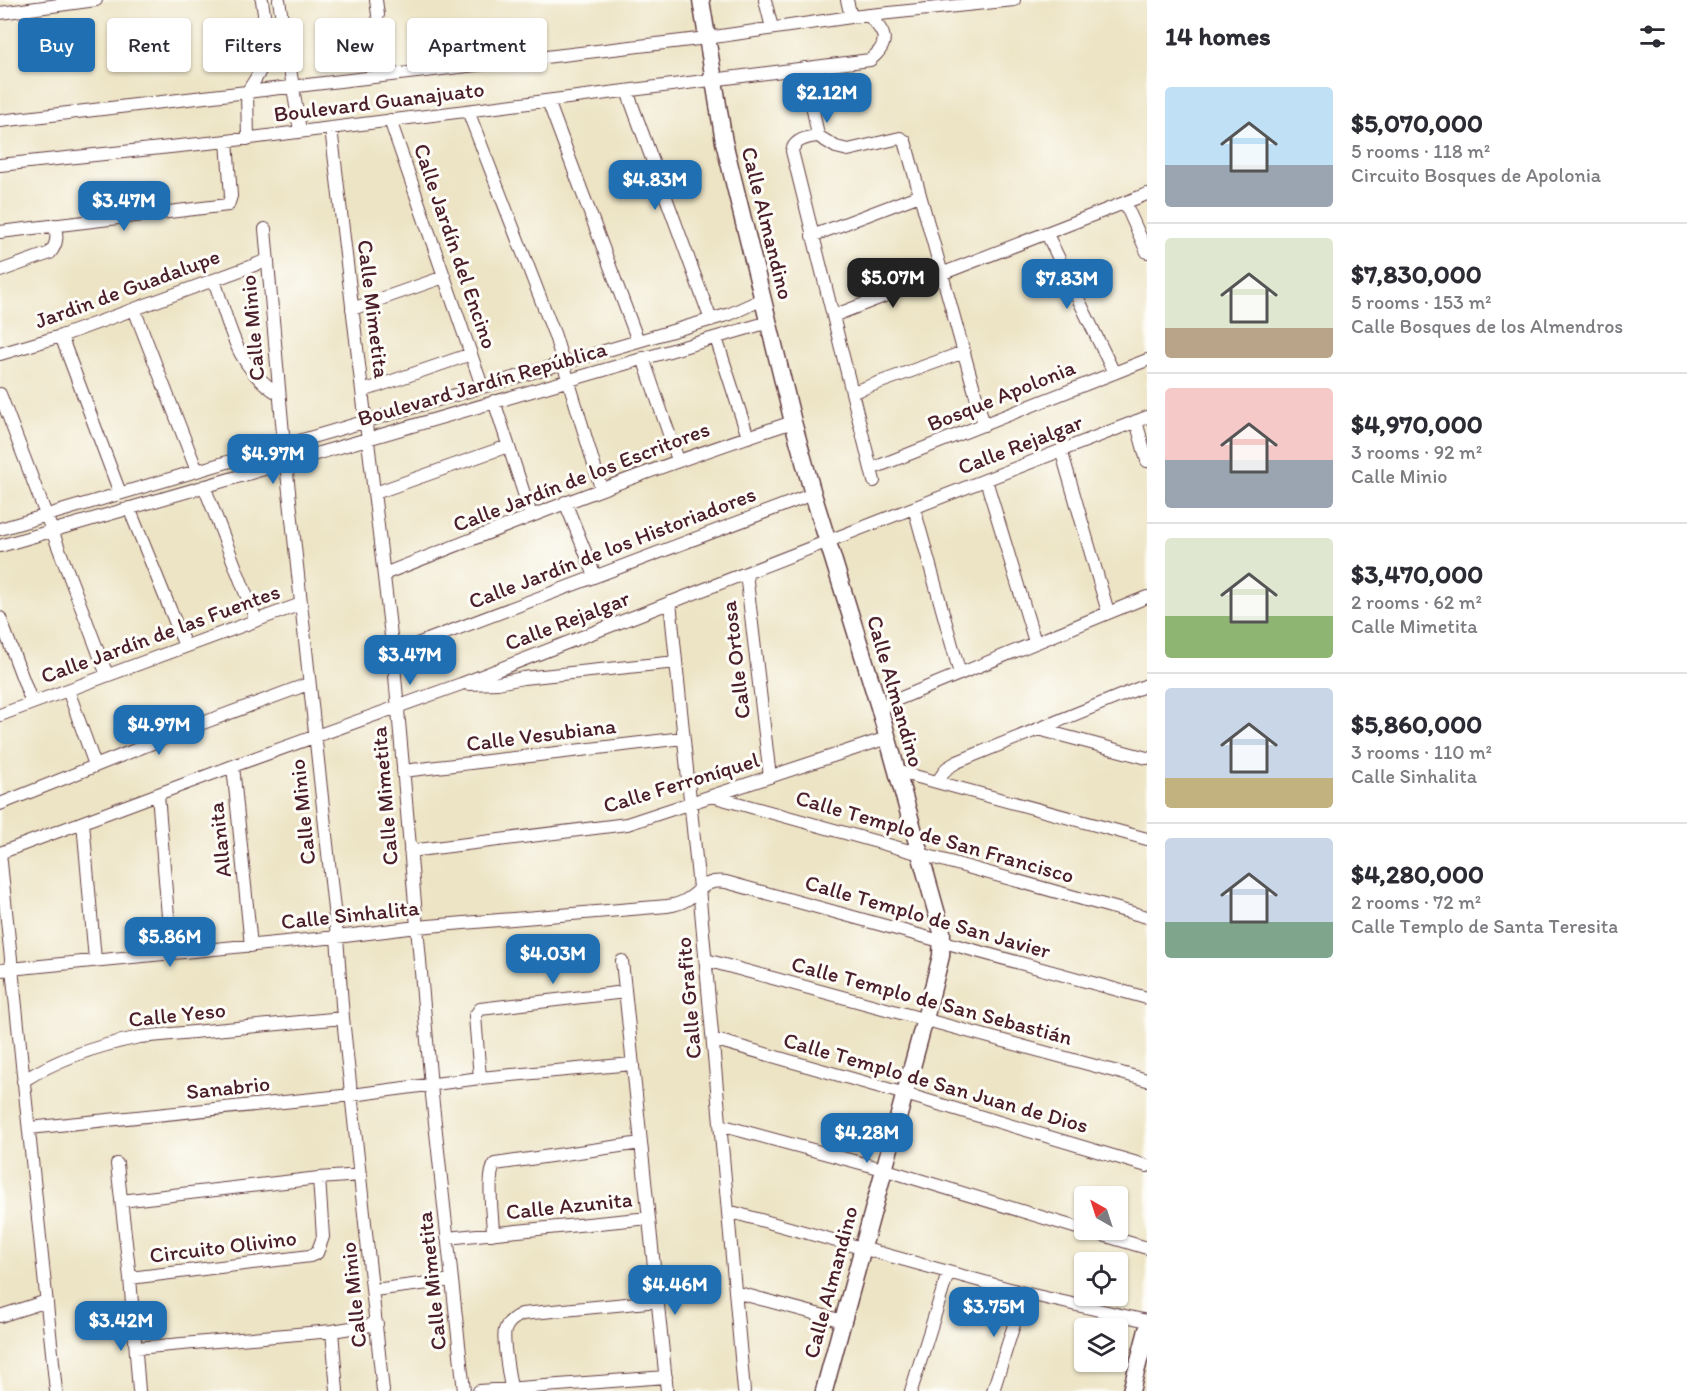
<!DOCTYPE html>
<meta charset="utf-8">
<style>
:root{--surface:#fff;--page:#f2f2f3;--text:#2b2b33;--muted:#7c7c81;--line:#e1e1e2;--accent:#1f6fb2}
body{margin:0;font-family:Itim,sans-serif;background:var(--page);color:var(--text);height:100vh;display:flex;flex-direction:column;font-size:22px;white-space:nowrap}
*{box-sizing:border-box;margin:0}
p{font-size:20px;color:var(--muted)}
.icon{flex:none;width:33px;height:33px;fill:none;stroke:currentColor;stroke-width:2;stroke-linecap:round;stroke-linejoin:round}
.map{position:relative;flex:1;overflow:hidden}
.details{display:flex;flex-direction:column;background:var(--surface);width:540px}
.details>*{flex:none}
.guide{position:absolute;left:18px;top:18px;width:570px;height:54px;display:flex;gap:12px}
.needle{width:39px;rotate:321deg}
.controls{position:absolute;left:1074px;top:1186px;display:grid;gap:12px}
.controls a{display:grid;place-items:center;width:54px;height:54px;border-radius:6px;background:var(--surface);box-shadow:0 2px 4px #0004;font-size:30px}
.price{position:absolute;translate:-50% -51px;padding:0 14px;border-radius:12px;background:var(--accent);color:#fff;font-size:20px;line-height:39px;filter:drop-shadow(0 2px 3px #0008)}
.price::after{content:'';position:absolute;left:50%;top:36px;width:18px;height:14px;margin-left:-9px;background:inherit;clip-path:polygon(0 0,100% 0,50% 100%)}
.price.active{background:#222;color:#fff}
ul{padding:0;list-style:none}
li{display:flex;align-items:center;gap:18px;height:150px;padding:0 18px}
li+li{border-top:2px solid var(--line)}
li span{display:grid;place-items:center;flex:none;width:168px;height:120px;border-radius:6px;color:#555}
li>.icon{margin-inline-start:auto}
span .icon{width:72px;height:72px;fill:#fffc;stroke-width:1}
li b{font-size:26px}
h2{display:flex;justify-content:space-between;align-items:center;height:72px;padding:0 18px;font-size:26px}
.pill{padding:0 21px;border-radius:6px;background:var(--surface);box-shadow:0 2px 4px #0004;font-size:21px;line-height:54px}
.pill.active{background:var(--accent);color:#fff}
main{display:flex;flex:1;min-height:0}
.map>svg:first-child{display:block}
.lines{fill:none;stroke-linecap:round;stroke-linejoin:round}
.street-casing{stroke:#623d42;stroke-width:14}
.secondary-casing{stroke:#623d42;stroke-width:19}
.street{stroke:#fff;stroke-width:12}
.secondary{stroke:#fff;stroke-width:16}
.labels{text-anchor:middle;stroke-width:6;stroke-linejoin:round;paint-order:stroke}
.street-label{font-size:22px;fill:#4a1f2b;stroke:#fdfcf7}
</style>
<main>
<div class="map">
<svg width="1147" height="1391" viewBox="0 0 1147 1391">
<rect width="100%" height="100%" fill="#fdfcf7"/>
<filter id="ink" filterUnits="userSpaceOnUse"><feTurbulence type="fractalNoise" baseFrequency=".0167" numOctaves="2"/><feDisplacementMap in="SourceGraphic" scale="12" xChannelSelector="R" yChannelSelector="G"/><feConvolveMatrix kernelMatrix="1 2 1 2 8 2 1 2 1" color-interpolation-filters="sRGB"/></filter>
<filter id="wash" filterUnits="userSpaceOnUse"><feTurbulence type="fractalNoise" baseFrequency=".008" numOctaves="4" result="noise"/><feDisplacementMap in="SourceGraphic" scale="24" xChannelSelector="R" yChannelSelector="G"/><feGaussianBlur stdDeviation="1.35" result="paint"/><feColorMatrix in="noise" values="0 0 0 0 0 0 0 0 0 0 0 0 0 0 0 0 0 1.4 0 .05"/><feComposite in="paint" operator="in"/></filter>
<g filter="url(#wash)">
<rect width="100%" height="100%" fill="#ede4c5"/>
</g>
<g filter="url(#ink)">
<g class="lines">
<defs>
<path id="street" d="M279 0 300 131
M376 0 378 15
M765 0 772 28
M847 0 851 17
M0 13 96 0
M805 68 818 136
M627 91 711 320
M247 92C274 54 268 44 262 0
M247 92 248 139
M548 101 638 341
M468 111 555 336 601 488
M390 120 482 386
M0 121 707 38 851 17 1014 0
M331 128 393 653 431 1086 464 1391
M0 165 227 141 870 60C892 42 885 32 868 15
M1125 203 1147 252
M265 229 284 445 337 937 343 1018 383 1391
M0 232 228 205 231 196 227 141
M1047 234 1114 373
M812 236 920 195
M0 271 50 253C58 243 57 236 55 225
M214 280C230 326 235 367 279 394
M134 309 197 471
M352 309 444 277
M833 316 1147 194
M61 336 120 493
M716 338 748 437
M0 354 61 336 268 260
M643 358 678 460
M363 391 471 354
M853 392 964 352
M0 394 107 675
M494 401 531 515
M1136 421 1147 461
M1061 450 1108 612
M871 469 1147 360
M986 480 1035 642
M874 481 792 151C794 140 808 137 818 136L836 147 848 150 900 138 905 141 984 425
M204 486 256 620
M375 493 508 446
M565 502 595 576
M129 508 185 646
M914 508 960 674
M0 529 730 314 763 299
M0 546 769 322
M746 573 770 777
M384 574C520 520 654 467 793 422
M670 602 699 888 744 1391
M0 618 32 703
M393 653 813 494
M468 684 498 683 523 678 676 662
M68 690 95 765
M879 707 1147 597
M0 715 301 604
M1038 729 1147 758
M233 766 251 946
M403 771 683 738
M896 771 1147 839
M938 781 947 768 957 762 1147 685
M158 794 171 953
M712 796 1147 917
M0 804 200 724 308 684
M83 822 95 960
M410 851 627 824 887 738
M0 853 233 766 461 684 1147 417
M0 853 56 1391
M706 960 1147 1080
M622 961 667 1391
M0 970 337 937 417 927 667 906C674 905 680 904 686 900 703 890 704 879 726 882L1147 998
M713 1039 905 1094 1147 1166
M480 1078 475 1016 480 1009 625 992
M23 1081C57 1059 100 1045 140 1037L343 1018
M720 1125 883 1169 1084 1230
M29 1128 352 1095 480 1078 632 1064
M117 1164 130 1278 139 1391
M121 1201 319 1178 361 1175
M728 1211 1024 1293 1147 1321
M1086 1230 1147 1248
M493 1234C493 1218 486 1175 495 1164L641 1143
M447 1238 649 1218
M130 1278 310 1256 317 1253 323 1237 319 1178
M374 1290 452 1280
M735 1292 843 1321
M0 1316 47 1301
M332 1331 337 1391
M136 1348 332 1331 377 1324
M511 1388C509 1375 502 1341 505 1330 508 1321 515 1317 522 1314L658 1301
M479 1391 666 1377
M911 1391 948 1273
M993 1391 1024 1293"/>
<path id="secondary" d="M701 0 724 142 793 422 813 494 879 707 942 932 941 956 925 1019 824 1391
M1131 1391 1147 1330"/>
</defs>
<use href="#street" class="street-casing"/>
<use href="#secondary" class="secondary-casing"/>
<use href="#street" class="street"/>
<use href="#secondary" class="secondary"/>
</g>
</g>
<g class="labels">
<g class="street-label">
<text transform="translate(379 101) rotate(-7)" y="8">Boulevard Guanajuato</text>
<text transform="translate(768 223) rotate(76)" y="8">Calle Almandino</text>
<text transform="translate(456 246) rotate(71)" y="8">Calle Jardín del Encino</text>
<text transform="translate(127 288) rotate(-20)" y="8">Jardin de Guadalupe</text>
<text transform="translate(374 309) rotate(83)" y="8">Calle Mimetita</text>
<text transform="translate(252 328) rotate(-95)" y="8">Calle Minio</text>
<text transform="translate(482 383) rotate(-16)" y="8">Boulevard Jardín República</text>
<text transform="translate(1001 395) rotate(-22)" y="8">Bosque Apolonia</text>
<text transform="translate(1020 444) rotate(-21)" y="8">Calle Rejalgar</text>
<text transform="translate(581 476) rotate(-21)" y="8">Calle Jardín de los Escritores</text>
<text transform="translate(612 547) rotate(-21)" y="8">Calle Jardín de los Historiadores</text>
<text transform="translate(567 620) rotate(-21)" y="8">Calle Rejalgar</text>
<text transform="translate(160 633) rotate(-20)" y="8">Calle Jardín de las Fuentes</text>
<text transform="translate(735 660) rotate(-97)" y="8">Calle Ortosa</text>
<text transform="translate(896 691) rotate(74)" y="8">Calle Almandino</text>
<text transform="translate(541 734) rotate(-7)" y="8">Calle Vesubiana</text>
<text transform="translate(681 782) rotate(-17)" y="8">Calle Ferroníquel</text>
<text transform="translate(384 796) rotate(-95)" y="8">Calle Mimetita</text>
<text transform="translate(302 812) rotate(-96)" y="8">Calle Minio</text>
<text transform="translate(935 836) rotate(16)" y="8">Calle Templo de San Francisco</text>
<text transform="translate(219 840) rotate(-96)" y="8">Allanita</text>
<text transform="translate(350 914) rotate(-6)" y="8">Calle Sinhalita</text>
<text transform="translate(928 916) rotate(16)" y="8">Calle Templo de San Javier</text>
<text transform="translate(688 998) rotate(-95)" y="8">Calle Grafito</text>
<text transform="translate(932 1000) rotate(15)" y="8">Calle Templo de San Sebastián</text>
<text transform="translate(177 1014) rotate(-6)" y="8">Calle Yeso</text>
<text transform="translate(936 1082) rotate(16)" y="8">Calle Templo de San Juan de Dios</text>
<text transform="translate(228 1087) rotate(-6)" y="8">Sanabrio</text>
<text transform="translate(569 1205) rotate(-6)" y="8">Calle Azunita</text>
<text transform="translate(223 1246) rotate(-7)" y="8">Circuito Olivino</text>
<text transform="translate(431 1281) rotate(-96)" y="8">Calle Mimetita</text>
<text transform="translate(830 1282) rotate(-75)" y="8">Calle Almandino</text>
<text transform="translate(353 1295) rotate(-96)" y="8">Calle Minio</text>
</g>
</g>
</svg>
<div class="controls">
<a><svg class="needle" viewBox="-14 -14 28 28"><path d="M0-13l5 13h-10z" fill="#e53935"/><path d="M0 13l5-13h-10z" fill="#7c7c81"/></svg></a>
<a><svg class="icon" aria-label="locate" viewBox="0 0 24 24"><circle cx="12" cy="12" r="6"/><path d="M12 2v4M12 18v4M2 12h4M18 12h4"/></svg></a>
<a><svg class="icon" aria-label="layers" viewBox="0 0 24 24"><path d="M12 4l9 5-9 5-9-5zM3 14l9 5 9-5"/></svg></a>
</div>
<b class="price" style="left:827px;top:124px">$2.12M</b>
<b class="price" style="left:655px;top:211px">$4.83M</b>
<b class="price" style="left:124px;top:232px">$3.47M</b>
<b class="price active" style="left:893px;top:309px">$5.07M</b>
<b class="price" style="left:1067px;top:310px">$7.83M</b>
<b class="price" style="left:273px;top:485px">$4.97M</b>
<b class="price" style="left:410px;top:686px">$3.47M</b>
<b class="price" style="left:159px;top:756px">$4.97M</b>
<b class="price" style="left:170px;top:968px">$5.86M</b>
<b class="price" style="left:553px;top:985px">$4.03M</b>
<b class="price" style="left:867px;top:1164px">$4.28M</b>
<b class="price" style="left:675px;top:1316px">$4.46M</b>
<b class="price" style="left:994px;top:1338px">$3.75M</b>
<b class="price" style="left:121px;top:1352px">$3.42M</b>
<div class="guide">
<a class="pill active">Buy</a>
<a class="pill">Rent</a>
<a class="pill">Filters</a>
<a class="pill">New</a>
<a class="pill">Apartment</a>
</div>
</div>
<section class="details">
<h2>14 homes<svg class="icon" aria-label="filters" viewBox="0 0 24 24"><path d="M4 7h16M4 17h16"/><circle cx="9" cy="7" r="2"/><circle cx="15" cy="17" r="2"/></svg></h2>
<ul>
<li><span style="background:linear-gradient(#bfe0f5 65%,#9aa5b1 0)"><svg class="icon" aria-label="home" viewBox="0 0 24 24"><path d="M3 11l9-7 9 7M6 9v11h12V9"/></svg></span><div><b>$5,070,000</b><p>5 rooms · 118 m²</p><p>Circuito Bosques de Apolonia</p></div></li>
<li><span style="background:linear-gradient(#dfe7d0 75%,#b9a48a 0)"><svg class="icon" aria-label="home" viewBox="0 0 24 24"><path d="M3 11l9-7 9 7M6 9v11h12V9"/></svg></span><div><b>$7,830,000</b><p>5 rooms · 153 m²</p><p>Calle Bosques de los Almendros</p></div></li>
<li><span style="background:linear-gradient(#f6c9c9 60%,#9aa5b1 0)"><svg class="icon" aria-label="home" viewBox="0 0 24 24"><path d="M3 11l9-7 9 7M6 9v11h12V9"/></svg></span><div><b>$4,970,000</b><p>3 rooms · 92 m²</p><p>Calle Minio</p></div></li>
<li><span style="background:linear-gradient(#dfe7d0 65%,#8fb573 0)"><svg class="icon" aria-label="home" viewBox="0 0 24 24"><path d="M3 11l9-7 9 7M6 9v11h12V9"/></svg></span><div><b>$3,470,000</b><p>2 rooms · 62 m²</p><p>Calle Mimetita</p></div></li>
<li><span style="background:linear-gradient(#c9d6e8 75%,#c2b280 0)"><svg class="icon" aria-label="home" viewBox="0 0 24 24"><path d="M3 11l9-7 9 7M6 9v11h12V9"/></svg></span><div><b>$5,860,000</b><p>3 rooms · 110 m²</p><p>Calle Sinhalita</p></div></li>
<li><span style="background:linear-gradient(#c9d6e8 70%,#7fa58c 0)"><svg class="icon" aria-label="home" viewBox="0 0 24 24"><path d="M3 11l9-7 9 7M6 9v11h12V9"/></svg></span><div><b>$4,280,000</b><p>2 rooms · 72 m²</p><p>Calle Templo de Santa Teresita</p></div></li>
</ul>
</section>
</main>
